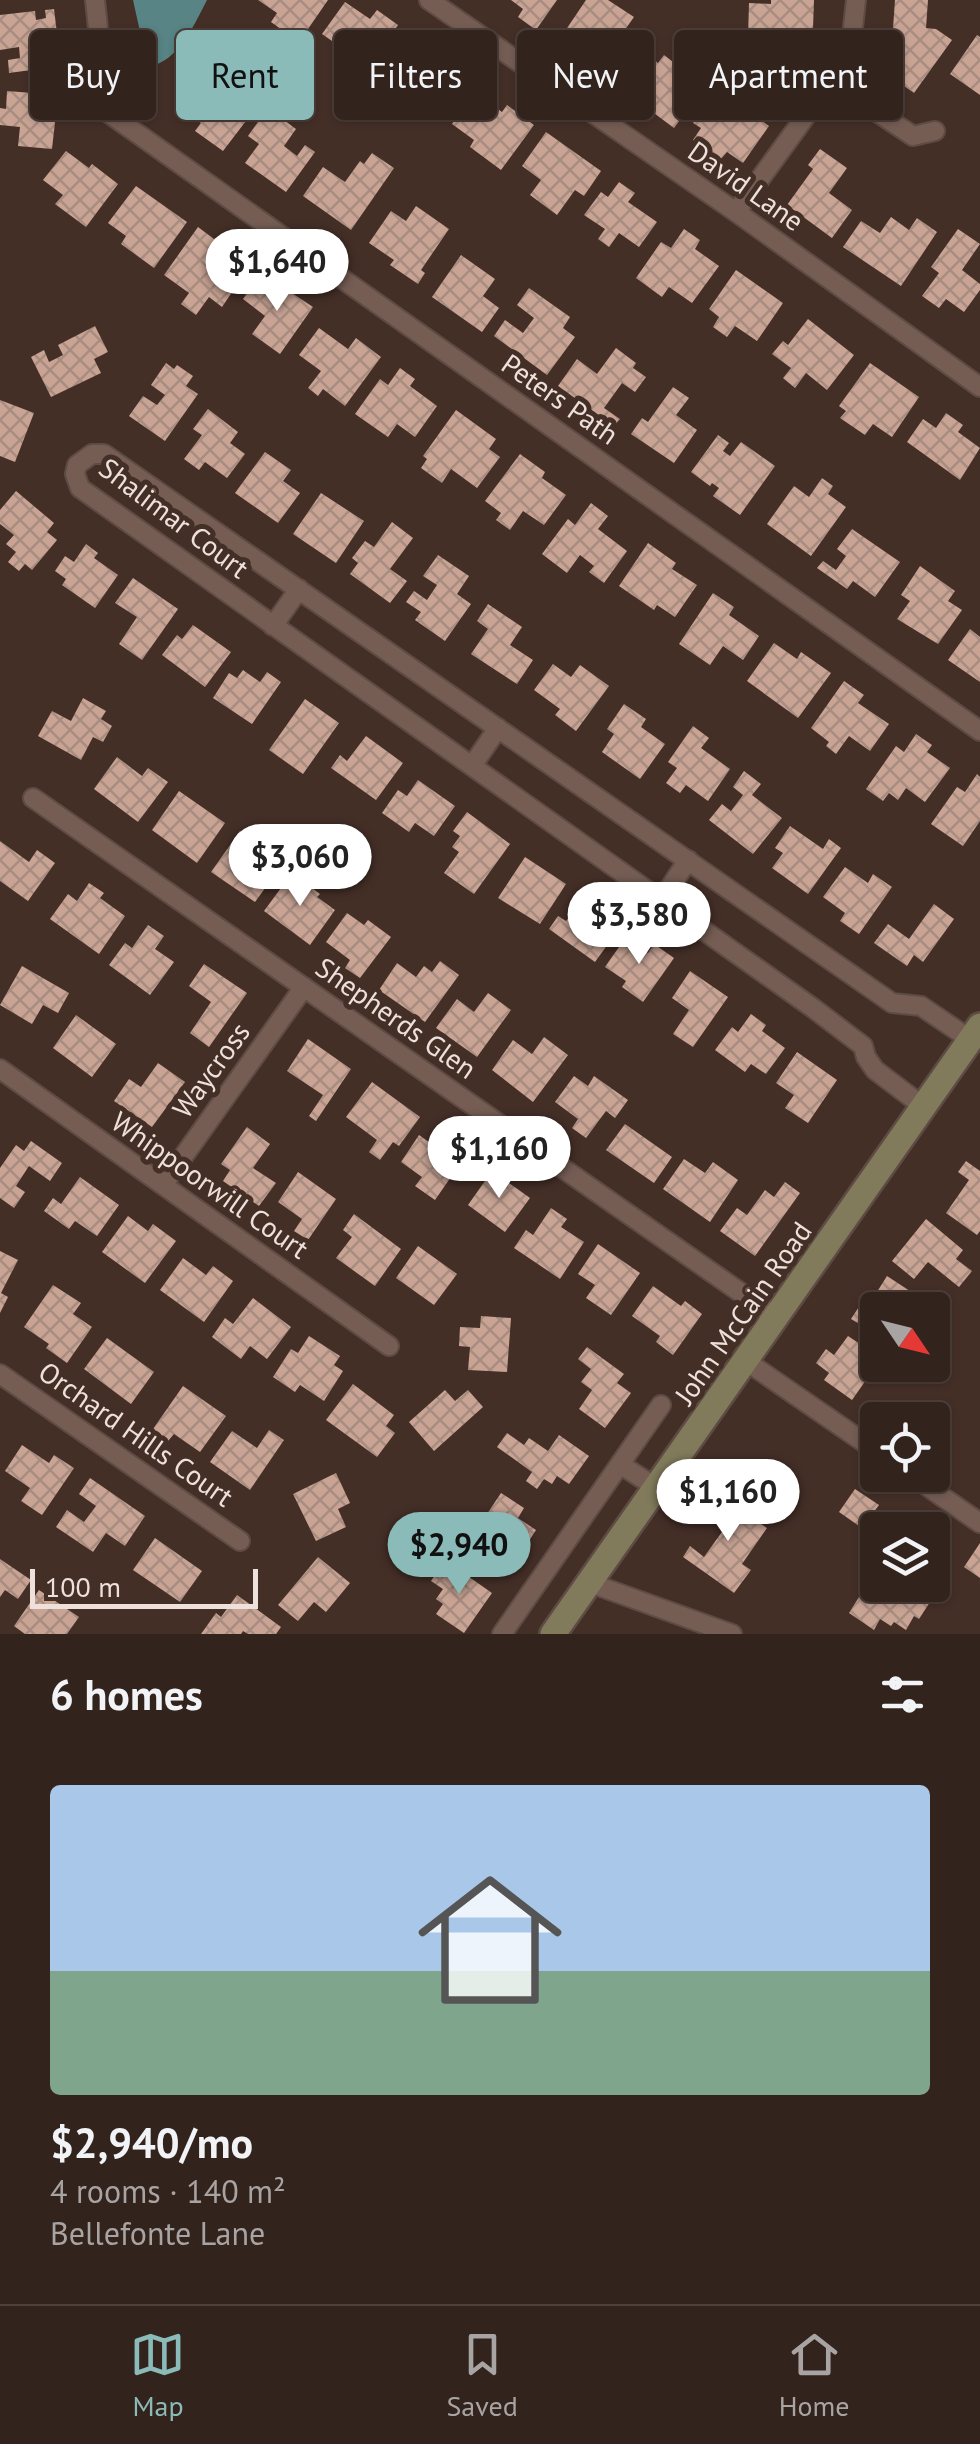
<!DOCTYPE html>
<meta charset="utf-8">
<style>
:root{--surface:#33231d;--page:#3b2b26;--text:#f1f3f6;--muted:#a9a4a4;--line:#4e403b;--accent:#8bbbb9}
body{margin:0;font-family:"PT Sans",sans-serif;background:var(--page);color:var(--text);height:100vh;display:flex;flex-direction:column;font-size:38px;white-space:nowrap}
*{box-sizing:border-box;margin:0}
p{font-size:32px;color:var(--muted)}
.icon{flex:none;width:55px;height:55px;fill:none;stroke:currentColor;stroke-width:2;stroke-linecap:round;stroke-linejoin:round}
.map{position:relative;height:1634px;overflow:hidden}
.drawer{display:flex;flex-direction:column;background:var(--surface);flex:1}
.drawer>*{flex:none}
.hud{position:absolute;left:30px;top:30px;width:920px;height:90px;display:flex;gap:20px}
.needle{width:65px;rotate:125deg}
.fabs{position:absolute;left:860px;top:1292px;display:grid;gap:20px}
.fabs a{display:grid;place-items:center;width:90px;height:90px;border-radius:10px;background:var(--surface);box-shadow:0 2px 8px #0004,0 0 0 2px var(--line);font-size:50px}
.scale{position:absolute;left:30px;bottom:25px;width:228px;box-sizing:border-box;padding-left:10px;border:5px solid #eee0db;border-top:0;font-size:28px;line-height:35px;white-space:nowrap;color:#eee0db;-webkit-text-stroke:8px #442f27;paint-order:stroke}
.price{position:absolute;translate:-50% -85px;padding:0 22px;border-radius:35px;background:#fff;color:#222;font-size:32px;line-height:65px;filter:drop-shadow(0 2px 5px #0008)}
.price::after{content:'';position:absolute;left:50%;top:60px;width:30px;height:22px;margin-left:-15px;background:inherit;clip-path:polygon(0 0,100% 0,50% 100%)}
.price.selected{background:var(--accent);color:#111}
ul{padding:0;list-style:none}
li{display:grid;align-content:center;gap:20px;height:530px;padding:0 50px}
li+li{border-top:2px solid var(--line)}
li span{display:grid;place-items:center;height:310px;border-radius:10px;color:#555}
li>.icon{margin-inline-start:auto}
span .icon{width:180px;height:180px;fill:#fffc;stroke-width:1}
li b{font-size:42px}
h2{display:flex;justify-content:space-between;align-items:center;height:120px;padding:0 50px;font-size:42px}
.tag{padding:0 35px;border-radius:10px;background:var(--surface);box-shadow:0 2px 8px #0004,0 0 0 2px var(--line);font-size:35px;line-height:90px}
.tag.selected{background:var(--accent);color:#111}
.tabs{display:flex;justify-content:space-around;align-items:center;height:140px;border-top:2px solid var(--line);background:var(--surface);font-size:28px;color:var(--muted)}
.tabs a{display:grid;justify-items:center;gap:5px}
.tabs .selected{color:var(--accent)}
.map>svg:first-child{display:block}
.water{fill:#588486}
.building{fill:url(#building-cross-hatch)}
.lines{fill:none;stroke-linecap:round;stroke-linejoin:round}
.minor-casing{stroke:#5d4b44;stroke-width:22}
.secondary-casing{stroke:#5d4b44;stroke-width:30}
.minor{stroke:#755d54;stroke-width:18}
.secondary{stroke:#817b5c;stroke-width:25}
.labels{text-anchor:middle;stroke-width:10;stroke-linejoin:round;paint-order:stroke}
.street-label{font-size:28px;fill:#eee0db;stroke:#442f27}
</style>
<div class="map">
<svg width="980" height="1634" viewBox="0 0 980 1634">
<defs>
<pattern id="building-cross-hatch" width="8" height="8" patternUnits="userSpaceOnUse" patternTransform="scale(2.5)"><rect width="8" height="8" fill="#c9a495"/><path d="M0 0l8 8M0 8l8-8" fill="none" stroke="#a88c80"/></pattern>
</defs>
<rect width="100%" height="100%" fill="#442f27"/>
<path class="water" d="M133 0H207C195 23 181 56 155 65L145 54Z"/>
<path class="building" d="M258 0H328L299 42 271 22 277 13Z
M511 0H557L536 30 518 17 523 9Z
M586 0H608L634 17 622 34 637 44 612 81 557 43Z
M771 0H814L813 28H805L804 47 759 46 760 38 748 37 749 3 771 4Z
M895 0H928L926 28 936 29 952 40 914 93 881 70 891 57Z
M345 2 370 19 377 10 398 25 353 88 337 76 352 55 322 34Z
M54 9 61 66 9 73 8 60 20 58 19 47 0 50V15L35 11 36 20 46 18 45 10Z
M977 35 980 37V95L950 74Z
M425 45 440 56 433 66 460 85 439 116 421 103 412 116 381 94 399 68 405 72Z
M645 53 658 63 664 55 686 72 675 81 697 97 674 128 635 99 648 81 633 70Z
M199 69 224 87 233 75 256 92 242 111 249 117 223 151 195 131 201 123 174 102Z
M7 91 58 95 52 149 18 146 20 127 0 125V108L6 109Z
M475 92 502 112 507 105 534 125 501 170 470 147 474 140 452 124Z
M711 98 737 116 743 107 769 126 743 163 727 152 721 159 693 140 701 128 693 123Z
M268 108 296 129 284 146 297 156 305 145 315 152 286 192 245 163 259 144 248 136Z
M546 132 601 171 584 196 575 190 557 215 530 195 541 180 522 166Z
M820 149 847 168 829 193 852 210 832 238 787 205 813 169 808 165Z
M66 151 89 168 92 164 118 184 86 227 55 204 63 195 43 180Z
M372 153 394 168 351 230 303 196 323 167 345 182 360 161 364 164Z
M619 182 635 193 628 202 657 222 639 247 619 233 609 247 598 239 605 229 584 215 601 192 608 197Z
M136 186 187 222 154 268 121 244 126 236 108 223Z
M416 206 449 229 421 270 425 273 418 284 390 265 394 260 369 243 391 211 406 221Z
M891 217 909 230 917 218 937 232 901 286 843 247 861 221 880 233Z
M198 227 222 245 214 256 243 276 222 307 209 297 196 315 181 304 189 293 164 275Z
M684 229 700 240 695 249 719 266 692 303 669 287 662 297 636 278 661 242 671 248Z
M958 229 980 244 962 270 980 284V290L964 312 946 299 939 308 922 296 939 273 931 267Z
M461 255 495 279 483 296 499 308 482 332 432 297Z
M736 270 783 303 757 341 735 326 727 337 713 327 719 317 709 309Z
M258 277 285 296 289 291 313 307 280 354 252 334 265 316 243 299Z
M529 288 570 317 563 328 575 337 547 375 494 336 505 320 523 333 534 318 517 305Z
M808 319 854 355 827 390 806 373 795 388 783 378 791 368 772 354 783 341 788 345Z
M95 326 108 352 94 359 101 373 51 397 31 357 44 350 49 362 63 355 58 345Z
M319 328 348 349 356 338 381 357 345 406 323 389 318 396 308 388 321 371 299 355Z
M616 348 636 363 633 368 646 377 635 392 622 383 604 408 620 419 614 426 558 386 577 359 597 374Z
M166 363 174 369 177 365 193 376 186 386 198 394 165 441 129 416 143 396 157 405 165 395 151 385Z
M870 363 919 397 892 437 873 424 865 435 840 418 846 411 839 406Z
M400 368 415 379 410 386 437 406 415 437 397 424 388 437 355 414 380 379 388 385Z
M673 387 689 398 676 415 697 430 674 463 631 434 642 418 648 422Z
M0 400 34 413 15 462 0 456Z
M208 409 238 432 230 443 245 454 227 478 205 462 199 470 184 459 202 435 193 429Z
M456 410 496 439 489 449 500 457 477 488 451 469 442 483 421 468 427 459 423 456Z
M946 413 963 425 958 432 980 448 960 480 907 442 923 419 936 428Z
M718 435 729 443 723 451 730 456 741 442 775 466 740 515 713 496 719 488 712 483 710 486 691 472Z
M265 452 291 470 283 481 300 493 278 523 235 493Z
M520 454 545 472 542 478 566 495 544 525 523 511 510 530 496 520 501 513 485 501Z
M822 478 833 486 828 494 846 507 811 556 767 524 794 486 809 497Z
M16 491 54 523 47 532 57 540 32 570 25 564 19 571 8 562 16 552 6 544 14 535 0 524V510Z
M321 493 364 521 336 563 293 534Z
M591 503 608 516 598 529 627 551 604 583 589 572 594 566 580 555 567 573 542 554 568 519 575 525Z
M392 522 413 538 390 569 407 581 390 603 350 574 358 563 352 558 365 541 374 547Z
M852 529 900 562 875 597 853 581 847 589 817 568 823 561 836 570 846 556 837 549Z
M648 543 676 563 672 569 697 585 675 617 657 605 654 610 619 586Z
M86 544 98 553 94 558 118 575 95 608 62 585 66 579 55 571 65 556 74 562Z
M438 555 469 576 457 594 471 604 445 641 415 620 421 612 406 602 414 591 427 600 437 585 423 576Z
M920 566 955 591 948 601 962 610 938 644 897 619 910 601 901 595Z
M133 578 178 609 142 660 119 644 137 617 115 603Z
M713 593 734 607 729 615 759 636 743 660 723 646 710 665 679 644Z
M488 604 522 627 510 645 533 660 517 684 471 654 488 629 477 621Z
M193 625 231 652 205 687 162 655 177 635 182 639Z
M970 629 980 637V682L948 660Z
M774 643 797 659 801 652 831 673 798 718 747 681Z
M553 664 571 677 580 665 609 686 576 731 555 715 560 709 534 690Z
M243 670 260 682 267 672 281 682 252 724 213 698 229 673 237 678Z
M844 681 864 695 858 703 889 724 870 751 849 736 836 754 826 746 829 742 811 728Z
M83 698 106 711 101 719 112 726 103 742 93 737 81 760 38 736 52 711 71 721Z
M305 699 339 723 303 774 269 750Z
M624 704 646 719 641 727 665 744 640 779 602 752 614 734 607 729Z
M693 726 709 738 701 748 730 769 708 801 686 785 680 793 666 783 677 768 668 762Z
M916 734 932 745 927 752 950 768 925 802 906 788 898 800 889 793 883 801 866 789 896 746 904 752Z
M366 736 403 763 376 800 331 768 340 755 347 761Z
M117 757 142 776 148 768 168 782 138 822 94 789Z
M744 771 761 784 752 795 782 818 753 854 709 820 722 804 731 811 743 795 733 787Z
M977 774 980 777V821L963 846 931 824 957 787 965 792Z
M418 780 455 806 434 836 415 823 409 832 382 813 398 790 407 796Z
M179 791 225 823 197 863 152 830Z
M467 812 510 844 474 894 444 873 459 852 452 847 460 836 453 831Z
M790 826 823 849 829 839 841 848 808 894 772 868 783 853 775 848Z
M240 831 267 850 263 857 279 869 255 902 211 872Z
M0 841 29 862 37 850 55 863 28 901 0 881Z
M525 857 566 884 540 924 498 898Z
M845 867 868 883 873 874 892 887 859 934 840 921 845 913 823 897Z
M292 873 320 894 317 897 335 910 310 945 264 911Z
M89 883 104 893 100 898 125 916 99 954 50 919 68 894 77 901Z
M583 898 621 926 595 962 549 929 558 916 566 921Z
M934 904 954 919 923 962 914 955 907 966 874 943 888 924 909 939Z
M347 913 364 925 368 920 391 937 360 978 345 968 350 960 326 942Z
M148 925 164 936 155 949 174 962 150 995 109 965 125 943 132 948Z
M626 937 648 953 654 944 674 958 643 1002 622 987 626 981 605 967Z
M440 961 459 975 425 1022 379 990 397 963 416 977 424 966 432 972Z
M204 964 247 993 209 1047 190 1033 211 1002 189 986Z
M22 966 69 993 58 1013 43 1005 32 1024 0 1005Z
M690 971 728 997 693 1047 673 1034 689 1010 672 998Z
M488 993 511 1010 477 1057 436 1028 457 999 474 1012Z
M751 1014 766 1025 762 1031 785 1048 766 1074 751 1064 745 1072 715 1050 732 1027 738 1032Z
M76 1015 116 1044 92 1077 53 1048Z
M544 1037 568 1055 533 1102 492 1070 513 1040 532 1054Z
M308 1039 351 1069 316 1121 309 1116 323 1095 287 1071Z
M797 1052 837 1080 808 1123 785 1108 794 1095 776 1083Z
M158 1063 185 1082 152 1127 114 1101 129 1079 141 1087Z
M574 1076 588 1086 594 1076 628 1100 615 1118 606 1111 586 1138 572 1128 578 1119 555 1102Z
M372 1082 420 1117 399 1146 393 1142 380 1160 369 1152 377 1140 346 1117Z
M625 1124 672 1157 654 1183 606 1150Z
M247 1127 270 1144 253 1168 276 1183 259 1206 223 1181 230 1170 221 1164Z
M419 1135 443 1152 452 1139 469 1151 435 1200 415 1186 422 1177 401 1162Z
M31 1141 62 1163 50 1181 29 1166 16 1186 25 1192 14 1208 0 1198V1168L16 1145 24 1151Z
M684 1159 705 1173 713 1162 738 1180 710 1222 663 1189Z
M966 1161 980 1171V1231L977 1235 946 1213 969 1180 958 1172Z
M492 1171 530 1198 505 1232 468 1205Z
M298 1172 336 1199 308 1240 294 1231 302 1219 278 1202Z
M80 1177 119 1205 97 1236 75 1221 69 1229 44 1211 53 1198 61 1204Z
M785 1182 800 1193 755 1256 720 1231 737 1208 747 1215 765 1190 774 1197Z
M551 1208 567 1219 561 1227 584 1242 560 1279 514 1248 526 1230 533 1235Z
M354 1214 401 1249 375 1286 336 1258 352 1237 343 1230Z
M128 1216 148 1231 153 1224 176 1241 145 1283 102 1252Z
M926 1219 963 1250 956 1259 972 1271 959 1287 928 1262 914 1279 892 1261Z
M598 1244 640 1273 611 1315 586 1298 595 1285 578 1274Z
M418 1246 457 1274 434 1305 396 1278Z
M0 1251 18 1260 1 1293 8 1297 0 1313Z
M183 1258 206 1275 213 1266 233 1281 204 1322 160 1290Z
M887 1276 913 1293 902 1310H878V1335L851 1319 864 1299 870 1303Z
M53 1285 81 1303 73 1314 92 1327 67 1363 46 1348 49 1344 24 1327Z
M653 1286 681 1306 685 1301 702 1314 673 1355 656 1342 660 1336 632 1316Z
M253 1298 291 1327 267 1359 250 1346 241 1359 212 1337 225 1318 233 1324Z
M481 1316 511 1318 507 1372 468 1370 470 1347 459 1346 460 1327 480 1328Z
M309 1336 340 1356 334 1365 343 1371 324 1401 300 1385 295 1392 273 1377 291 1349 298 1353Z
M848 1336 878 1356V1365H890L880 1379 871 1373 852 1400 824 1380 829 1373 816 1363 826 1349 834 1355Z
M107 1338 154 1372 131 1404 84 1369Z
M587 1347 624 1374 617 1383 631 1393 605 1428 579 1409 592 1390 581 1382 591 1369 578 1359Z
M353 1384 394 1415 386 1426 395 1433 377 1457 326 1420Z
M183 1386 226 1416 200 1452 174 1434 168 1441 153 1429Z
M445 1390 455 1401 468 1390 483 1407 434 1451 409 1422Z
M269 1430 284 1440 250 1490 210 1462 232 1431 257 1448Z
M507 1433 524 1445 529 1438 548 1451 559 1435 589 1456 569 1484 557 1476 552 1484 544 1479 537 1489 526 1481 532 1472 497 1447Z
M22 1445 49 1463 54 1455 74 1468 42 1515 21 1501 30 1488 5 1471Z
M336 1473 350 1503 338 1509 346 1527 316 1541 293 1494Z
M90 1478 145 1516 125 1546 106 1533 93 1552 56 1527 67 1510 84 1522 96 1506 79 1494Z
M855 1489 879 1505 862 1528 839 1512Z
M716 1492 767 1528 742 1564 751 1570 734 1593 683 1557 690 1546 704 1557 724 1529 702 1513Z
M501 1493 524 1508 518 1518 536 1530 525 1547 514 1539 498 1561 469 1541Z
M155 1538 202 1571 180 1602 133 1570Z
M980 1543V1578L964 1567Z
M318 1557 350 1583 326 1612 314 1602 298 1621 278 1605Z
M0 1559 31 1580 18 1599 5 1590 0 1597Z
M445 1560 492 1593 464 1633 436 1614 443 1604 436 1599 443 1589 431 1581Z
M874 1573 878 1575V1585H893L930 1602 919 1619 914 1616 906 1630 894 1622 891 1626 880 1619 874 1630 849 1613Z
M39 1590 79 1617 67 1634H25L14 1626Z
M237 1595 281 1627 276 1634H248L243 1631 241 1634H201L216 1613 221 1617Z"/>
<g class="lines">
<defs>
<path id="minor" d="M95 0 107 112 980 731
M429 0 736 212 980 387
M832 82 913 136 935 131
M736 212 850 55 856 0
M273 626 299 589
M472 766 498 728
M33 798 777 1318
M661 901 688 860
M0 1069 389 1346
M924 1107 875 1070 866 1057 863 1046 813 1008 80 488 75 474 77 465 92 454H104L892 1003 921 1006 971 1040
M163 1185 304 987
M746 1361 878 1452
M0 1374 240 1541
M621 1465 657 1488
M911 1475 980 1523
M590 1583 732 1634
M502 1634 661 1405"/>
<path id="secondary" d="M553 1634 980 1026"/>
</defs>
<use href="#minor" class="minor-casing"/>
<use href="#secondary" class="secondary-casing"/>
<use href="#minor" class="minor"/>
<use href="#secondary" class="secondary"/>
</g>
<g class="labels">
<g class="street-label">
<text transform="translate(746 186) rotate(35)" y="10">David Lane</text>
<text transform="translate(560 399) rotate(35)" y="10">Peters Path</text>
<text transform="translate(174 518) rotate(37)" y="10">Shalimar Court</text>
<text transform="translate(396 1018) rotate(35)" y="10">Shepherds Glen</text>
<text transform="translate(211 1070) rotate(-54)" y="10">Waycross</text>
<text transform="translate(210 1185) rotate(35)" y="10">Whippoorwill Court</text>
<text transform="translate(743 1313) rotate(-55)" y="10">John McCain Road</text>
<text transform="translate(136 1434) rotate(35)" y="10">Orchard Hills Court</text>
</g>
</g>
</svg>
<div class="fabs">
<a><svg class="needle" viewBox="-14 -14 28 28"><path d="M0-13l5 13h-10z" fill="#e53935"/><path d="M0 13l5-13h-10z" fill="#a9a4a4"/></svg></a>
<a><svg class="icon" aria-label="locate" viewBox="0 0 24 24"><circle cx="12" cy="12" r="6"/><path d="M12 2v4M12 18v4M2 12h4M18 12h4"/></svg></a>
<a><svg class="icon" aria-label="layers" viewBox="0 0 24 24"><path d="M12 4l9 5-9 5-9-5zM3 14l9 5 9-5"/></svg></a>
</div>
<div class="scale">100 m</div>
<b class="price" style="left:277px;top:314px">$1,640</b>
<b class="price" style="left:300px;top:909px">$3,060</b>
<b class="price" style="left:639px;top:967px">$3,580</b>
<b class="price" style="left:499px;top:1201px">$1,160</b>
<b class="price" style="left:728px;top:1544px">$1,160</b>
<b class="price selected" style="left:459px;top:1597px">$2,940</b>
<div class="hud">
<a class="tag">Buy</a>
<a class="tag selected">Rent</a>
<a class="tag">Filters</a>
<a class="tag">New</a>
<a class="tag">Apartment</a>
</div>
</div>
<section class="drawer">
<h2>6 homes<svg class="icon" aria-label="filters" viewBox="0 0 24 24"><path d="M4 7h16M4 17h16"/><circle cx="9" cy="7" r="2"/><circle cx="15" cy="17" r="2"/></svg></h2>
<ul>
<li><span style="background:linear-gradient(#a9c7e8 60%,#7fa58c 0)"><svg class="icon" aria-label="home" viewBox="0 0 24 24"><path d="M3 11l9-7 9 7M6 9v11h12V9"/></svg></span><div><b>$2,940/mo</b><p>4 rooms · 140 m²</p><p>Bellefonte Lane</p></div></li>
</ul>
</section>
<nav class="tabs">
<a class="selected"><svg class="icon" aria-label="map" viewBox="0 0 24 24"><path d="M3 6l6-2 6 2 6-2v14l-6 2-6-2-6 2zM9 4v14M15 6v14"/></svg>Map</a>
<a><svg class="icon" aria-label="saved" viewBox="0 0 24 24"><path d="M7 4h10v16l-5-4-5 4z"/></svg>Saved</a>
<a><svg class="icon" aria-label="home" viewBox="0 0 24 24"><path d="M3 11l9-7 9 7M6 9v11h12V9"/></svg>Home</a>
</nav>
